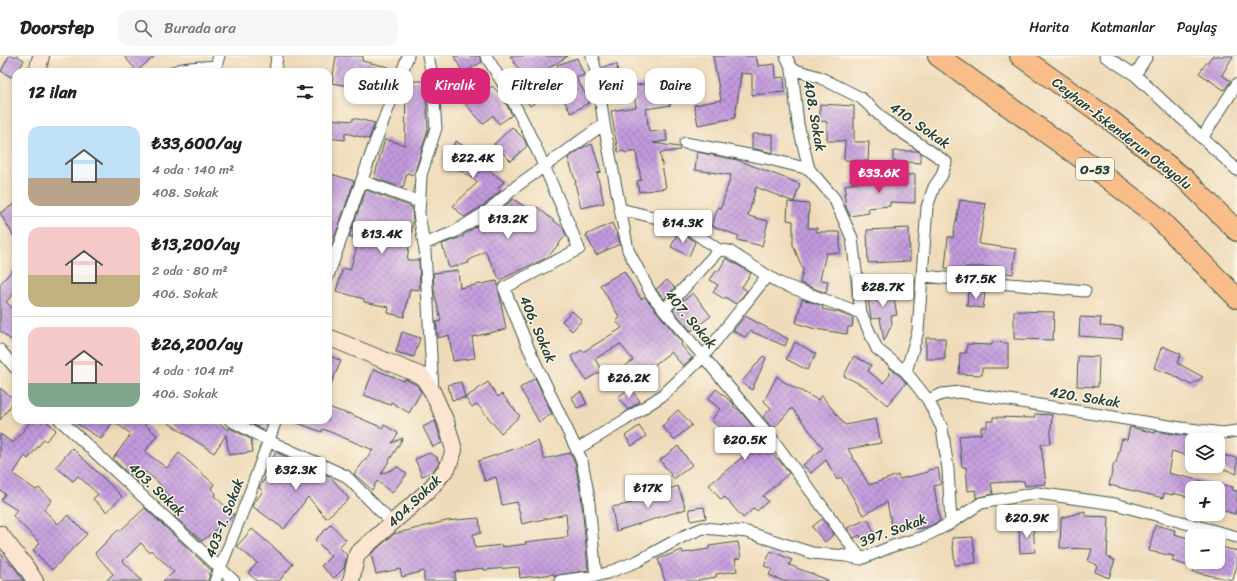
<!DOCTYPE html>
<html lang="tr">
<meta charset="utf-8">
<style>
:root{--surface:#fff;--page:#f6f6f6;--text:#202124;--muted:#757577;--line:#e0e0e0;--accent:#db2777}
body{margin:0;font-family:Sriracha,sans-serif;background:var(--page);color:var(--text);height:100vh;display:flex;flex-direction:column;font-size:15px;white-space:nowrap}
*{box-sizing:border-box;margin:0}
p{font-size:13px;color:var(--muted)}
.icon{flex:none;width:22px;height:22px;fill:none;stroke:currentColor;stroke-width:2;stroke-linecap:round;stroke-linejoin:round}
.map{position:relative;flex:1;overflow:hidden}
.panel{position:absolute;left:12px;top:12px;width:320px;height:356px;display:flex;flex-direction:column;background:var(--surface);border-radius:12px;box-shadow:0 2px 6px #0003}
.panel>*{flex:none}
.hud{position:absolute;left:344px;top:12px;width:380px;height:36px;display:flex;gap:8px}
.fabs{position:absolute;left:1185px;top:377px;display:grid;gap:8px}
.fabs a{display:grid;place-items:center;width:40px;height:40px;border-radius:8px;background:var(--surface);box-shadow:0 2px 6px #0003;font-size:20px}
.price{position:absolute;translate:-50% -34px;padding:0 9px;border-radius:4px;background:#fff;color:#222;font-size:13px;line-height:26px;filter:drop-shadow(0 1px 2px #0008)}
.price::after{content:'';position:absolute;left:50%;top:24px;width:12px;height:9px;margin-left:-6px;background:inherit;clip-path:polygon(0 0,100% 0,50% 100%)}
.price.on{background:var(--accent);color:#fff}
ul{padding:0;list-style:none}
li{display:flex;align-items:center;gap:12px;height:100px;padding:0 16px}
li+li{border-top:1px solid var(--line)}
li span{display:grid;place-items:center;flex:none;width:112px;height:80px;border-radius:12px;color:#555}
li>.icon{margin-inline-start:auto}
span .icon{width:48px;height:48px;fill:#fffc;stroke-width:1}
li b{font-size:17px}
h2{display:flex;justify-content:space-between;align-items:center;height:48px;padding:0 16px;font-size:17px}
.pill{padding:0 14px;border-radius:12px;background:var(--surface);box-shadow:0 2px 6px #0003;font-size:14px;line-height:36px}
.pill.on{background:var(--accent);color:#fff}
header{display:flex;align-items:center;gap:24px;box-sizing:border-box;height:56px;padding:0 20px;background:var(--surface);border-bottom:1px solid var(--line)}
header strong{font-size:19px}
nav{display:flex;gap:22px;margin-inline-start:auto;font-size:14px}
.search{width:280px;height:36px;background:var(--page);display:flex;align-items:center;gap:10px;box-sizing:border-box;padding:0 14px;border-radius:12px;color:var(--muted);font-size:15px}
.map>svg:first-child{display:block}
.building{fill:url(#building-cross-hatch)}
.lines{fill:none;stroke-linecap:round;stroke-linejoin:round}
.street-casing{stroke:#3e5548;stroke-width:13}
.secondary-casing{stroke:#3e5548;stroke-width:18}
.highway-casing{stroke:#3e5548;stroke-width:22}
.street{stroke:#fff;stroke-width:11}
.secondary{stroke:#fce5d0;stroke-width:16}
.highway{stroke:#f8bd89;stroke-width:20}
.labels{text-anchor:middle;stroke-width:3;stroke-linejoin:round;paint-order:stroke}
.shield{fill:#fcf5e5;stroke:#617469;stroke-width:1}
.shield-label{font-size:13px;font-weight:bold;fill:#1f3d34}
.street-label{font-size:14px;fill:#1f3d34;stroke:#fcf5e5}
</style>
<header>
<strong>Doorstep</strong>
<div class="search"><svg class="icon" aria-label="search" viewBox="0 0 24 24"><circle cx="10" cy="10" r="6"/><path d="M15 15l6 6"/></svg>Burada ara</div>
<nav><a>Harita</a><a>Katmanlar</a><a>Paylaş</a></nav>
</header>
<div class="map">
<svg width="1237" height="525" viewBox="0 0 1237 525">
<defs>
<pattern id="building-cross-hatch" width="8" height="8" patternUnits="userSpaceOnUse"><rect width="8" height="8" fill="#c39ade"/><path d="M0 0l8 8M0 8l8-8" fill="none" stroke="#9e7fb5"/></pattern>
</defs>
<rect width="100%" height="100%" fill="#fcf5e5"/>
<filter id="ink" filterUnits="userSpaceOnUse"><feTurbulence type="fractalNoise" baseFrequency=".025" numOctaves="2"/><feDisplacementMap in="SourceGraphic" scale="8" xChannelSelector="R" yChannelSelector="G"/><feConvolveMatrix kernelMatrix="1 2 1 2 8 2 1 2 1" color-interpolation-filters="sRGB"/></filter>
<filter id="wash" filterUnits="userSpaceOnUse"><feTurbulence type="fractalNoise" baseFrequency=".012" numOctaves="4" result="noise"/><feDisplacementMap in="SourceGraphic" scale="16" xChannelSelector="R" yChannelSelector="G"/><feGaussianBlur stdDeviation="0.9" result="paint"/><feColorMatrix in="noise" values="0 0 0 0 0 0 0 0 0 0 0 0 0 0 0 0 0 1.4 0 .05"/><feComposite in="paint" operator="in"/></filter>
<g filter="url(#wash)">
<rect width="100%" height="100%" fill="#efdbba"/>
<g id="blocks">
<path class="building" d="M9 0H17L24 4 18 16H16L15 21H11L1 15Z
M124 0H155L137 15Z
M336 0H363L362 5 389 11 384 38 360 34 361 32 332 27Z
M454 0H479L482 6 463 17Z
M510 0H568L534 21 546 39 530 50 516 28 524 22Z
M713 0H756L758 10 775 8 776 22 784 21 785 36 752 39V18L741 17 735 62 698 69 694 49 721 44Z
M1212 0H1233L1222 19 1231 25 1224 34 1199 17Z
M577 2 584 19 576 22 590 46 571 57 558 34 564 30 557 9Z
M617 8 618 17H622L624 29 606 32 603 11Z
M467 18 484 37 492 30 502 40 512 59 499 68 493 59 483 68 451 31Z
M406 25H425L428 73 414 119 407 117 403 132 374 122 385 83 405 89Z
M652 26 654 34 668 32 671 49 646 53 649 76 666 74 667 85 653 87 679 91 680 94 660 97 666 132 639 136 637 125 641 124 636 95 625 97 624 95 618 96 611 55 636 51 633 30Z
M820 48 854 50V86H869L868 105 844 104 845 85H827V66L820 65Z
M353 62 375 67 369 83 345 77V84L328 82V63L353 65Z
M512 71 524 83 527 90 511 105 494 88Z
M752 78H773V97L752 92Z
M456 85 478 100 475 103 504 126 498 132 501 134 484 149 464 161 453 150 478 126 457 112 456 114 442 104Z
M592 88 601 116 597 117 604 147 581 152 575 127H576L568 102 584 91Z
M893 95H917L921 97V107L893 105Z
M697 96 738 104 800 128 794 146 756 131 748 160 768 165 762 190 737 184 739 180 712 170 718 151 721 152 731 119 695 114Z
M328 117 354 125 330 195H328Z
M915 118V147L890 146V150L868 152 869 157 850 160 846 151 844 137H846L845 129 867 125V127L893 124V122Z
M366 134 412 151 413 164 407 204H419L420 234 410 233 404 261 388 257 389 251 364 246V243L336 235 343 212 350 214 359 184 349 180Z
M513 143 533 156 537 151 563 172 566 179 548 201 500 224 485 195 468 205 469 207 449 212 442 188 464 180 463 179 492 160Z
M960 144 986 148 979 188 1016 193 1013 218 994 215 995 211H966V215L945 212 948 181H953Z
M788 146 809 148 808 172H817V176H840V197H826L820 224 828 225 826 237 800 227 803 214 793 189V165L787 164Z
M16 147V184L0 157Z
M612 167 618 181 620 188 596 199 586 179Z
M909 172 910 205 868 207 867 174Z
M679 174 695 186 689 200 671 191Z
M726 202 751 217 742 231 747 235 736 248 725 241 724 243 713 236 718 229 710 224 716 215 718 216Z
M16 210V235L6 246 16 255V288L0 275V228Z
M458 214 460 232 497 225 506 273 472 281 475 302 453 305 449 279 438 282 436 266 441 265 434 234 433 217Z
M624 215 641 243 645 241 680 284 682 288 681 289 692 302 683 310 671 296 655 308 656 310 630 331 618 316 633 304 620 288 595 303 602 315 586 324 571 300 582 294 583 296 622 272 616 265 620 262 600 229Z
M667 224 675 232 664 243 656 233Z
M892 232 897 259 891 260 892 268 884 285 880 262 871 263V262L867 237Z
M968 236 985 237 983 252 967 250Z
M693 237 711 260 691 275 673 254 684 243V244Z
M802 243 823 250 822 253 837 256 853 262 852 271H848L847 278 815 273 796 267Z
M572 255 582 264 572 275 562 265Z
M1014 255 1054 256 1053 284 1014 283Z
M745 260 788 283 785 290 750 275 745 281 733 275Z
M1080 261 1101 262 1100 270 1123 271 1122 283 1079 280Z
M402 276 420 282 414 301 396 296Z
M926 282H945V303H926Z
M795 286 816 298 807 314 786 303Z
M992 286 1008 287V312H982V319L959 318 960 297H966L967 288 992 289Z
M1162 290 1181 298 1177 307 1203 321 1191 329 1173 319 1154 312Z
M328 299 341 305 328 335Z
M763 300 766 302 752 334 742 326Z
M854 300 871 309 868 315 883 327 890 319 889 311 901 321 906 327 887 349 866 331 844 320Z
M1078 300 1099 301 1098 331 1077 330Z
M374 313 404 325 405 323 417 329 421 336 409 357 391 346 390 349 364 339Z
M777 320 784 326 818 344 821 339 845 369 876 363 881 387 848 393 869 429 898 419 899 423 928 416V414L938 412 941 428 934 430 940 465 928 471 916 473 914 467 892 471 887 446 863 459 841 421 837 424 826 404 811 417 803 409 823 392 792 352 773 373 763 361 771 352 764 345Z
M535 322 552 358 539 366 520 332Z
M461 326 465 342 452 344 448 329Z
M488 326 498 341 502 338 520 360 501 377 477 348 472 351 465 342Z
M0 332 15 344 0 364Z
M630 332 640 345 628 354 618 341Z
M716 333 733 347 734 348 733 350 740 355 763 383 762 385 777 403H778L789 417 763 440 768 445 757 455 754 452 743 462 725 441 721 444 709 429 746 398 735 385 711 364 720 353 708 343Z
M581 336 587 348 577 352 572 341Z
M328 351 348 358V357L383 372 384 369 398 377 392 387 403 382 381 418 398 411 407 418 392 437 377 425 372 434 354 418 373 394 323 373 322 376 292 365V364H328Z
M678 354 692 369 674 384 662 370 669 364 668 363Z
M1035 358 1052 359 1050 388H1041L1046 428 1025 430 1024 425 991 427 993 438 976 442 975 434 968 435 966 411H962L959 380 981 378V371H987V365H993V361L1034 362Z
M32 364H45L56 374 46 385 44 383 28 403 25 400 13 418 36 434 39 432 52 444 44 454 58 468 68 459 87 478 52 514 33 494 40 487 13 460 17 454 1 444 5 438 0 434V378L13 387Z
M71 364H140L157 379 145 396 167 412 179 397 214 428 211 433 216 437 214 440 234 458 224 470 223 468 202 485 174 460 180 455 158 426 146 416 137 426 113 403 131 378 113 365 101 383Z
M164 364H215L228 374 229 372 251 383 253 396 229 399 226 379 214 397Z
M245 364H267L263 374Z
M435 365 442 387 433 391 423 371Z
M639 370 646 380 632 390 625 380Z
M1130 371 1155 377 1156 375 1192 381V395L1190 401 1172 395 1168 417 1215 428 1214 432H1192V442L1173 437V439L1164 437 1163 442 1109 429 1114 407H1116L1122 383 1127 384Z
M538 385 544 403 570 397 575 407 581 438 588 514 556 520H554V518L520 522 519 511 484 514V512L455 516V525H424V515L402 521 400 513 376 518 371 498 394 478 446 465 479 462 481 477 473 478 475 492 502 489V491L526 488 525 486 568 481 566 458 522 468 517 446 502 449 496 421 485 425 478 405Z
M678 390 692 409 674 423 660 404Z
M72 392 122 440 107 456 93 443 98 438 78 420 73 425 56 411Z
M276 396 323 419 324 418 330 420 349 443 326 462 308 441 284 473 252 450 263 435 259 432 268 418 265 417Z
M430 397 437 401 439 407 432 416 422 420 415 403Z
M1222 399 1237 402V418L1219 411Z
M1218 428 1233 431 1232 434 1237 435V451L1235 458 1218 453Z
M678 430 686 453 616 475 612 451 628 448Z
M704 451 706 462 691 465 689 453Z
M145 452 212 515 208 518 210 519 208 525H163L174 516 151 494 149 496 141 487 123 505 142 525H106L113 518 95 497 118 474H121Z
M1085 455V460L1109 461 1107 501 1115 504 1109 522 1095 516 1097 509 1088 505 1092 493 1060 492 1061 462Z
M822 463 834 478 825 486 812 471Z
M868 463 876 482 864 488 860 479 854 482 847 472Z
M331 468 346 484 339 491 347 499 344 512 334 522 321 510 331 500 315 484Z
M1033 468 1035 496 1020 497 1019 469Z
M1155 469 1175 474 1174 478 1192 483V511L1172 505 1174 500 1149 495Z
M252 473 293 508 279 525H257L248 517 257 507 237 490Z
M973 481 976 507 955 509 952 482Z
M738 486 741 502 735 503 737 515 716 518V521L698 524 699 525H665L658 503 682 494 683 497 709 493V490Z
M1221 491 1237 495V509L1233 524 1193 516 1195 506H1218Z
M771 495 792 504 789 509 828 524V525H783L769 519 772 513 764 510Z
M0 497 15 512 24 525H4L0 521Z"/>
</g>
</g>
<g filter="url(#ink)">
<use href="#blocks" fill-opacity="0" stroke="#3e5548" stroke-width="1"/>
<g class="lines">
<defs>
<path id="street" d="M428 0 432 19 436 72 421 119 419 158 425 195 433 336
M486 0C525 60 552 127 579 193L504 232 528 291 582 405 588 437 596 520
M592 0 597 19 604 68 628 194 651 238 773 384 861 503
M786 0 792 13 798 68 809 113 834 142 852 182 861 257 877 293 906 316 928 344 942 372 948 413 951 467
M1105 0 1135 19 1237 114
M792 13 819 21 861 42 887 66 946 106 942 119 934 131 927 151 918 275 906 316
M173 16C187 10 201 12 216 10L219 0
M275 16 277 0
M1135 19 1147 0
M1202 82 1237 28
M685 87 765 102 809 113
M362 125 420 146
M620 153 682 168 719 194 729 195 779 227 861 257
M424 188 454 176 488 155 518 129 604 68
M328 220 375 87 408 0
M923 220 1085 235
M664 254 719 194
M0 294 16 313
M928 344 942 338 960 336 1181 372 1223 377 1237 375
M60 364 234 525
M230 364 269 385 346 420 392 467
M577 393 625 364 663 339 703 301 767 220
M215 525 248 442 276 364
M560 525 596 520 607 517 638 505 684 480 703 472 747 476 812 497 846 500 861 503 893 490 923 481 951 467 981 447 1037 437 1115 448 1237 481"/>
<path id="secondary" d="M37 16 41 0
M328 281 422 320 433 337 446 366 454 394 448 411 429 434 357 498 351 525
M0 478 26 511 35 525"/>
<path id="highway" d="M938 0 1081 102 1154 158 1237 242
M1020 0 1109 63 1185 123 1237 175"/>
</defs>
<use href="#street" class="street-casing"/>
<use href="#secondary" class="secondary-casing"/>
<use href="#highway" class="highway-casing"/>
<use href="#street" class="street"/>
<use href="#secondary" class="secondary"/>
<use href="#highway" class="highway"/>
</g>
</g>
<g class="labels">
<rect class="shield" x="1076" y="102" width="38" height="22" rx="3"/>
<g class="shield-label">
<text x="1095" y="118">O-53</text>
</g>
<g class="street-label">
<text transform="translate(815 60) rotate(80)" y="5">408. Sokak</text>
<text transform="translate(920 69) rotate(35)" y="5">410. Sokak</text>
<text transform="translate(1122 77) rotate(38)" y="5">Ceyhan-İskenderun Otoyolu</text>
<text transform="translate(691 263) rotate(50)" y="5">407. Sokak</text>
<text transform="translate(538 273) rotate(67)" y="5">406. Sokak</text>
<text transform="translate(1085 341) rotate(9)" y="5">420. Sokak</text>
<text transform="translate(157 433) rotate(43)" y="5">403. Sokak</text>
<text transform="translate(414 445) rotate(-44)" y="5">404.Sokak</text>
<text transform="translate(224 462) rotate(-69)" y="5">403-1. Sokak</text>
<text transform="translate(893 474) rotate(-20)" y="5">397. Sokak</text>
</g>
</g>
</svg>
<div class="fabs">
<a><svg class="icon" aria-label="layers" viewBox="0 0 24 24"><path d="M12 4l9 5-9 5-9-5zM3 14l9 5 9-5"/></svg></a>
<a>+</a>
<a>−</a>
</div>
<b class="price" style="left:473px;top:123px">₺22.4K</b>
<b class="price on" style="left:879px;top:138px">₺33.6K</b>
<b class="price" style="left:508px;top:184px">₺13.2K</b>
<b class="price" style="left:683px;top:188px">₺14.3K</b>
<b class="price" style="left:382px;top:199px">₺13.4K</b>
<b class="price" style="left:976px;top:244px">₺17.5K</b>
<b class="price" style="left:883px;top:252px">₺28.7K</b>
<b class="price" style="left:629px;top:343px">₺26.2K</b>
<b class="price" style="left:745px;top:405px">₺20.5K</b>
<b class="price" style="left:296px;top:435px">₺32.3K</b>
<b class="price" style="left:648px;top:453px">₺17K</b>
<b class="price" style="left:1027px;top:483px">₺20.9K</b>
<div class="hud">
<a class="pill">Satılık</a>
<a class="pill on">Kiralık</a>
<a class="pill">Filtreler</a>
<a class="pill">Yeni</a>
<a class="pill">Daire</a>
</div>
<section class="panel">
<h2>12 ilan<svg class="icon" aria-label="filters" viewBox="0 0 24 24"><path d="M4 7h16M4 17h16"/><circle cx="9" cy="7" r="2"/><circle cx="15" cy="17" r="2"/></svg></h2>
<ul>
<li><span style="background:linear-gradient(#bfe0f5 65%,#b9a48a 0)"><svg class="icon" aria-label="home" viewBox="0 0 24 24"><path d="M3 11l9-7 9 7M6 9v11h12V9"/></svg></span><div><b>₺33,600/ay</b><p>4 oda · 140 m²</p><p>408. Sokak</p></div></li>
<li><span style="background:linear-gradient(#f6c9c9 60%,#c2b280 0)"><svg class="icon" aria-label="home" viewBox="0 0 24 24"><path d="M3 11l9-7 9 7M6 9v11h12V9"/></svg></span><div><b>₺13,200/ay</b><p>2 oda · 80 m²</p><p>406. Sokak</p></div></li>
<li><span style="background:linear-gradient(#f6c9c9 70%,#7fa58c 0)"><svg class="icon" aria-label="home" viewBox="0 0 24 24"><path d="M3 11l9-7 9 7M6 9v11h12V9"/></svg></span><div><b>₺26,200/ay</b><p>4 oda · 104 m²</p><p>406. Sokak</p></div></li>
</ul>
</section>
</div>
